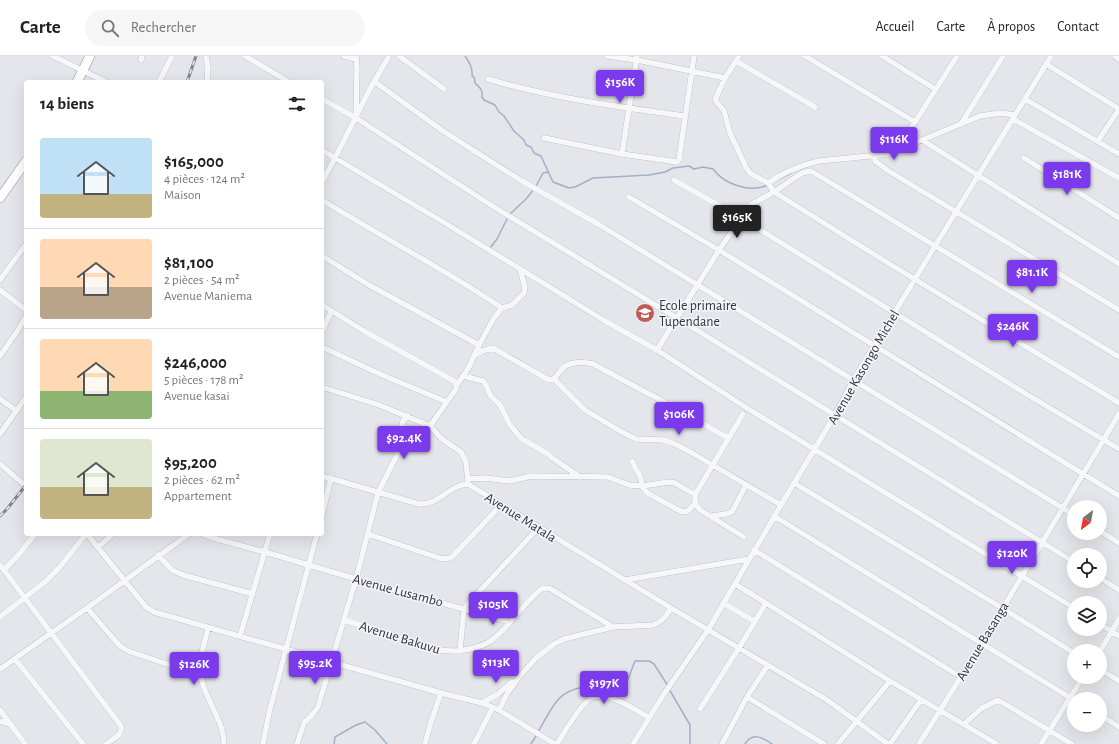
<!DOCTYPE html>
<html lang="fr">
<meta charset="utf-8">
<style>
:root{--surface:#fff;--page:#f6f6f6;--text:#222;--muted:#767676;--line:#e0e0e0;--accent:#7c3aed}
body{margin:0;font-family:"Alegreya Sans",sans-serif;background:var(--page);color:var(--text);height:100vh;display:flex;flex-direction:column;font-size:15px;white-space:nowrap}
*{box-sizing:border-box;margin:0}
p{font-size:13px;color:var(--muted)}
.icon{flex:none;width:22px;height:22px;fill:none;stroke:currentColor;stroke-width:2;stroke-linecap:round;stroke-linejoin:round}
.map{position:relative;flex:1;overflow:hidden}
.sheet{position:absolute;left:24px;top:24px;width:300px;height:456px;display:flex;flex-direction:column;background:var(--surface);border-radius:4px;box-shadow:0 4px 16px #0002}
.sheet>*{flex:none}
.needle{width:26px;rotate:211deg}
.buttons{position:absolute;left:1067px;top:444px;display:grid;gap:8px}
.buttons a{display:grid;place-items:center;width:40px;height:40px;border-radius:50%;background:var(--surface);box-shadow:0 4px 16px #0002;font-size:20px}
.price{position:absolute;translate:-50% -34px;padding:0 9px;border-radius:4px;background:var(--accent);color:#fff;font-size:13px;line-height:26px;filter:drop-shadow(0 1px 2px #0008)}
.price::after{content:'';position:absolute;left:50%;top:24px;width:12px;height:9px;margin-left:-6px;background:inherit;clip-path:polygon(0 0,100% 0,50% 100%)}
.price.selected{background:#222;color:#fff}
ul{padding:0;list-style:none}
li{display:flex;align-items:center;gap:12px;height:100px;padding:0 16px}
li+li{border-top:1px solid var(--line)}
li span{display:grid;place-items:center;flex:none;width:112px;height:80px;border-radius:4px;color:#555}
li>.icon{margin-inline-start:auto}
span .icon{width:48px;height:48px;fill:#fffc;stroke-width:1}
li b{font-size:17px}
h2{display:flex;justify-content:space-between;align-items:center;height:48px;padding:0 16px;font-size:17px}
header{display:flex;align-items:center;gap:24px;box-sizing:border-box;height:56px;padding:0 20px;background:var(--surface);border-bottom:1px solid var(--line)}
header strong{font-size:19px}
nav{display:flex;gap:22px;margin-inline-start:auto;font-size:14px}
.search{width:280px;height:36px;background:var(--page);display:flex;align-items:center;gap:10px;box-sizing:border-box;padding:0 14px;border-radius:22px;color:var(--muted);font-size:15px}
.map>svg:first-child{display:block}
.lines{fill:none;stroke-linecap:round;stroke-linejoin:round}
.stream{stroke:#a4afc6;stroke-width:1.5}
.minor-casing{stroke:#aaacb5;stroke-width:6}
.trunk-casing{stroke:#8d92a0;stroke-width:10}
.minor{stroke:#f7f7f9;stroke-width:5.5}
.trunk{stroke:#fff;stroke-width:9}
.rail-casing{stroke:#808493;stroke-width:3}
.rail{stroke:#f4f5f8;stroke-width:1.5;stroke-dasharray:4.5;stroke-linecap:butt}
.labels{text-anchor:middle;stroke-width:3;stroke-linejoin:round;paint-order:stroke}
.poi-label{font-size:14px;fill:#2e3241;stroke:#f4f5f8;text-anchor:start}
.street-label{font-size:14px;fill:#2e3241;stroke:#f4f5f8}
</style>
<header>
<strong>Carte</strong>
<div class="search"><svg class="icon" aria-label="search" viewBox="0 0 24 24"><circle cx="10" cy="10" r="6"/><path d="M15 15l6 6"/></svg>Rechercher</div>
<nav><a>Accueil</a><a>Carte</a><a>À propos</a><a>Contact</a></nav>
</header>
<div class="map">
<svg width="1119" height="688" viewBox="0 0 1119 688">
<rect width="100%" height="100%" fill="#e4e6eb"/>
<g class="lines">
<path class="stream" d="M465 0C469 6 473 12 472 20L474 21 475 27 480 32 482 36V41L484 44 495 49 499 56 504 60 514 75 524 84 526 89 531 91 534 97 541 100 553 126 569 132 575 131 593 122 649 119 665 116 673 112 689 110 694 113 703 111 713 113C725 129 750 137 768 129
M775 125 791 117
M536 130 543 117 548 116
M510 158 526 143 534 133
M490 192 497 183 508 161
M669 633 690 669V688
M538 676C557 644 557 633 597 629 603 628 608 629 613 629 618 629 623 625 628 623L635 605H649L654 608 668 630
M334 688 335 681 356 669 365 666 375 674 387 688
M531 688 536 680
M745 688C752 676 762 681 772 688"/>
<defs>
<path id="minor" d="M53 0 106 26
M206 0 208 12 207 26
M245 0 289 26
M344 0 356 3
M356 0 357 12 356 60
M399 0 444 33
M607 0 637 4 725 22 739 0
M805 0 915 66
M882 0 935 33
M1115 0 1119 3
M141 4 142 0
M736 5 815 51
M1046 8 1119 53
M725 22 715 44 724 55 730 77 746 111 750 117 768 127 774 136 888 207 1119 347
M488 23C552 42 619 51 685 60
M159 26 172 0
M375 26 443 75 522 125 598 168 1074 459
M322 43 356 62 494 151 677 262 1074 506
M1025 43 1119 98
M1013 63 1119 122
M961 68 1003 0
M544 82 622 98 677 106 679 104 694 0
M922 84 1119 208
M1098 85 1119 53
M896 93 915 66 957 0
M322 94 335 102 371 31 389 0
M622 98 637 0
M875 100V105L887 114 1119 254
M1024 102 1119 162
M674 124 741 162 1026 338 1119 393
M322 126 335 102 445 167 605 265 657 294 719 194 750 149 774 136 802 117 811 115 1119 301
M768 127C782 117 802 109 819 105L890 98 896 93 922 84 980 60 1000 57 1015 59
M629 141 719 194 1119 440
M322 144C382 181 444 213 502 252
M322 200 369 229 479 289
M0 224 26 188
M0 234 26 254
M322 275 331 256
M322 291 382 319 447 346
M657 294 750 354 1074 552
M475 299 482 295 493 292 549 324 554 323C557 320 559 316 562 313 568 305 585 306 593 308L668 348 728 382
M0 300 18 274 26 260
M463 320 483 325 486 329 490 339 500 349 510 369 522 383 548 398 551 401 580 421
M554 323 585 354 620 375 636 383 663 384 673 387 692 397 781 449
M457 329 469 311 479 289 494 262 502 252 512 249 524 237 525 232 520 213
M322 331 379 349 430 370 442 383 461 396 466 406 468 426
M0 343 17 355
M0 378 26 341
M398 389 403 365 408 360
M632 405C634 410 637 415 640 420 643 428 640 431 649 438L682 456 688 455 695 447
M0 408 26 430
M322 420 419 448C439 449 449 429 468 428L671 552 827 644 888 688
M468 423 485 422 510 425 531 420 608 421 629 429 642 430 669 426 675 427 692 437H696L743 358
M794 427 1002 552 1074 597
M696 437C694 444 695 448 700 454L744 481
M322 459 331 422
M712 460 726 458 732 456 746 429
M774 460 1074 644
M1100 475 1119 487
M87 478 146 551 154 556 441 637 482 647 499 654 555 688
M202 478 213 482 265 496 356 523 510 566
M368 478 439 502 446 503 452 501 501 449
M98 491 113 478
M754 494 961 621
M158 499 172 514 183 519 253 538
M0 509 121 670C123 679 113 683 106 688
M4 514 20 497 35 478
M1100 522 1119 534
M625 524 749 503
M735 528 766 547 890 625 997 688
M723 547 754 565
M87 552 119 589 128 595 200 619
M0 561 46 525 59 512 86 478
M344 564 441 594C456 597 480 593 492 584 505 574 515 560 526 548 531 543 536 536 542 533 545 531 548 532 551 533L613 571
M1100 568 1119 580
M208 572C205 586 198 606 201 621 205 644 224 664 224 688
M240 580 270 478
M460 595 464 552 538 472
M1100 595 1119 563
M15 603 83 688
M0 613 87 552 189 478
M1100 613 1119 625
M747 641 824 688
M482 647 498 638 512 626
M700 653 739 592 766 547
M0 654 25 688
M499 654 507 638 519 621 536 602 554 588 564 583 613 571 653 569C662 566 666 560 671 552
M1100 659 1119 671
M0 665 9 668
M964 668 982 652 998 644 1072 688
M263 688 269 657 317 478
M297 688 304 667 313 658 318 651 356 523 378 437 399 395 418 377 430 370 456 333 457 329 454 325 364 275 322 249
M425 688 431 666 441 637
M474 688 493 651
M557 688C564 677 580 649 590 643 605 633 636 654 649 662
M633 688 664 638 708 574 781 449 835 359 854 323 1051 0
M722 688 747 641 768 609
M838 688 890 625
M890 688 921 644
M919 688 982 587 1119 358
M1041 688 1083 621"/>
<path id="trunk" d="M77 26 90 0
M0 142 26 105"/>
</defs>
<use href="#minor" class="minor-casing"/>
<use href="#trunk" class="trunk-casing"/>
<use href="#minor" class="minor"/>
<use href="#trunk" class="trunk"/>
<defs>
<path id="rail" d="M187 26 196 0
M0 460 7 453 26 429"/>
</defs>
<use href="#rail" class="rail-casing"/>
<use href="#rail" class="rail"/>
</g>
<defs>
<symbol id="school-disc" viewBox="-11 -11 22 22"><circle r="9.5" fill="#c05a59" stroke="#f4f5f8"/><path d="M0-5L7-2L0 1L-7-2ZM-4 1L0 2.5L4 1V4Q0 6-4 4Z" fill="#fff"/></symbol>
</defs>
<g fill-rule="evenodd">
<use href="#school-disc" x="634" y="246" width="22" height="22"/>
</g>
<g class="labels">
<g class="poi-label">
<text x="659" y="254">Ecole primaire<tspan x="659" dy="16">Tupendane</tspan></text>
</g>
<g class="street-label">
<text transform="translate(863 311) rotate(-60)" y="5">Avenue Kasongo Michel</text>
<text transform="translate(521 461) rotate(32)" y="5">Avenue Matala</text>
<text transform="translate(398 534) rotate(15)" y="5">Avenue Lusambo</text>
<text transform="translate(400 581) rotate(17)" y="5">Avenue Bakuvu</text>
<text transform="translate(982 585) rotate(-59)" y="5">Avenue Basanga</text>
</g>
</g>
</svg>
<div class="buttons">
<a><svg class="needle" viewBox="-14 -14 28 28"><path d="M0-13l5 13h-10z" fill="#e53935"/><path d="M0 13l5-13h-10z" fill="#767676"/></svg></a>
<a><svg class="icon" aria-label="locate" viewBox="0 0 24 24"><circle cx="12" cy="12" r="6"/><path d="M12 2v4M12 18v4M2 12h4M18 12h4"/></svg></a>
<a><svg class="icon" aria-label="layers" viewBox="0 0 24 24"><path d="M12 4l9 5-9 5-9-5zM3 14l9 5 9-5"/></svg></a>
<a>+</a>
<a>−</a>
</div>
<b class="price" style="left:620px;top:48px">$156K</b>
<b class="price" style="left:894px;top:105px">$116K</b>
<b class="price" style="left:1067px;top:140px">$181K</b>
<b class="price selected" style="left:737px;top:183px">$165K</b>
<b class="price" style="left:1032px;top:238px">$81.1K</b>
<b class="price" style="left:1013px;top:292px">$246K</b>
<b class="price" style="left:679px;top:380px">$106K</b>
<b class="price" style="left:404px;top:404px">$92.4K</b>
<b class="price" style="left:1012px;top:519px">$120K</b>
<b class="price" style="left:493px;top:570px">$105K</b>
<b class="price" style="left:496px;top:628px">$113K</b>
<b class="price" style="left:315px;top:629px">$95.2K</b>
<b class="price" style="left:194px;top:630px">$126K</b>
<b class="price" style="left:604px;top:649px">$197K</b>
<section class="sheet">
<h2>14 biens<svg class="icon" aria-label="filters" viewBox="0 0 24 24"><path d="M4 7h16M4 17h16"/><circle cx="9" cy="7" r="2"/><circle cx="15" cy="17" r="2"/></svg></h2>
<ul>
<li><span style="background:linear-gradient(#bfe0f5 70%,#c2b280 0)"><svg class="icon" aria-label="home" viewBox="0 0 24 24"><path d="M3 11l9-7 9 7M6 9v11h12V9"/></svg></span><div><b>$165,000</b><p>4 pièces · 124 m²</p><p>Maison</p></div></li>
<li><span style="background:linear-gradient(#ffd9b3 60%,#b9a48a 0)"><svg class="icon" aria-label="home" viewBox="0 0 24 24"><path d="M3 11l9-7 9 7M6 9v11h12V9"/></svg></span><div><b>$81,100</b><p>2 pièces · 54 m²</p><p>Avenue Maniema</p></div></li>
<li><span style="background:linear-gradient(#ffd9b3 65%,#8fb573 0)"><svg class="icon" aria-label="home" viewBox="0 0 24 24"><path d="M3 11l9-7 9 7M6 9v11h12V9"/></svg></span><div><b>$246,000</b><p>5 pièces · 178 m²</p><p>Avenue kasai</p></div></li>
<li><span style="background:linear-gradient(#dfe7d0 60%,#c2b280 0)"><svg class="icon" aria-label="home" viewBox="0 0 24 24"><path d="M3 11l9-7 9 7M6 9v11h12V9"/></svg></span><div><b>$95,200</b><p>2 pièces · 62 m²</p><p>Appartement</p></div></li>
</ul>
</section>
</div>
